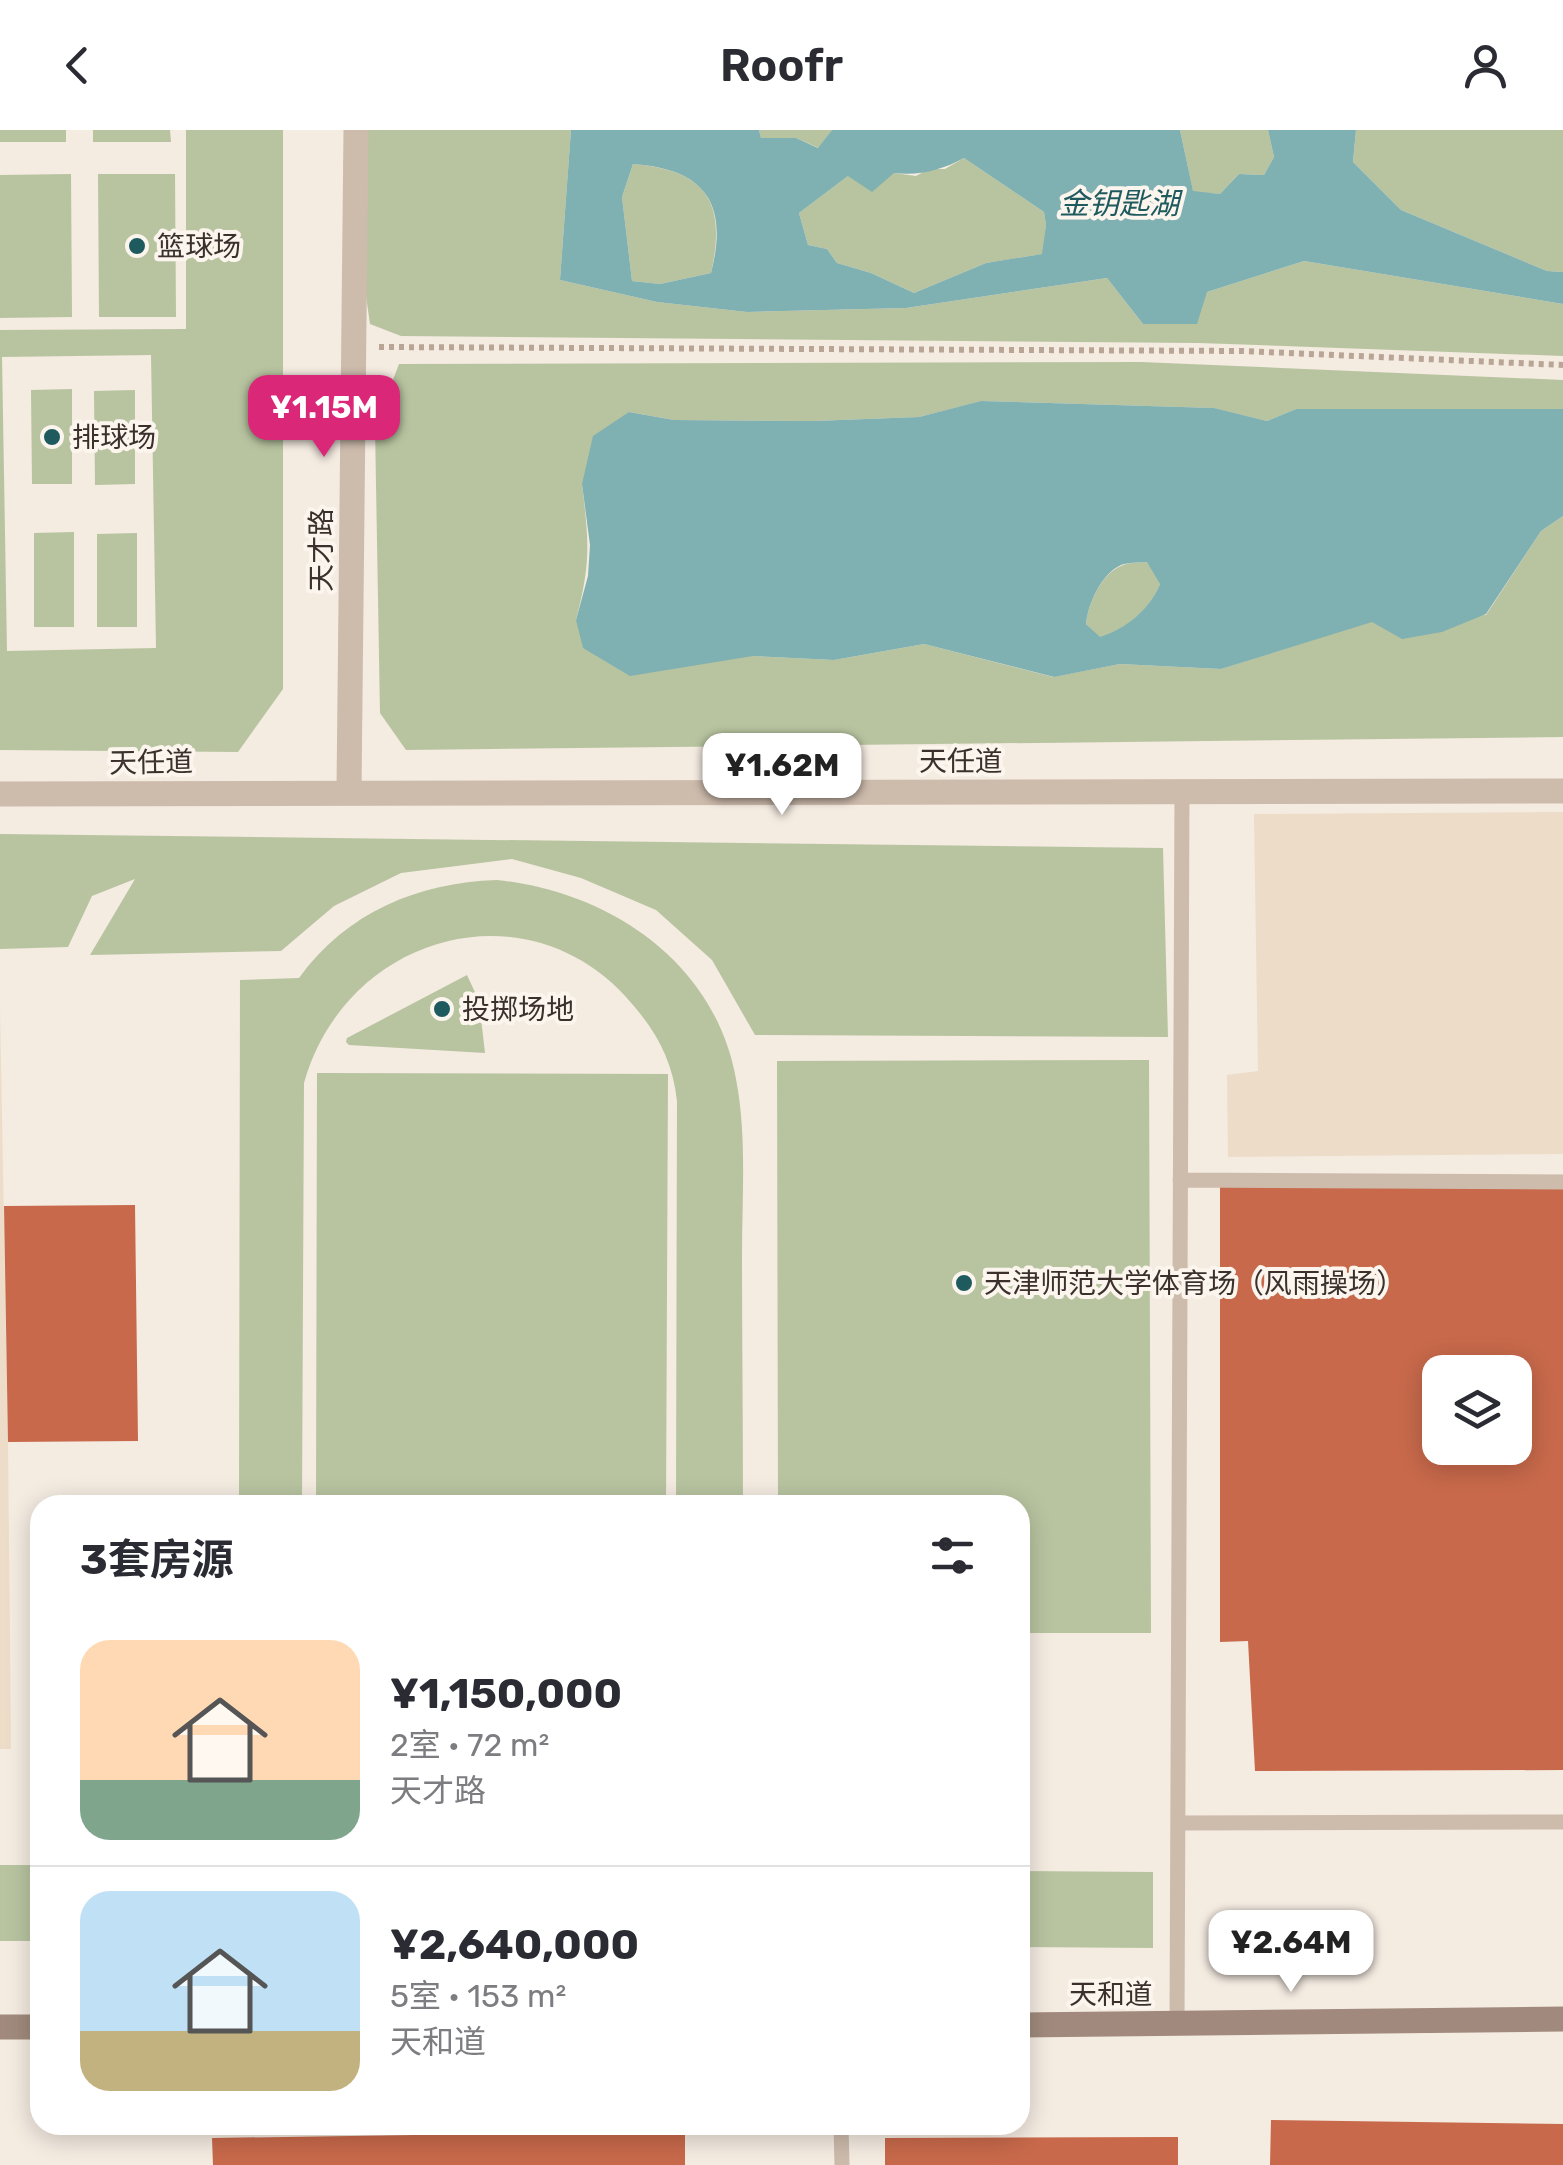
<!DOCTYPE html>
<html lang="zh">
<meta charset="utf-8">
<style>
:root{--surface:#fff;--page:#f2f2f3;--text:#2b2b33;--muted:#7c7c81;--line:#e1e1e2;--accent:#db2777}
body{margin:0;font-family:Rubik,"Noto Sans SC",sans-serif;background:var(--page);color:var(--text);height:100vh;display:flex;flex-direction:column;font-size:38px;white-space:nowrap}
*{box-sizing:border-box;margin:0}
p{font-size:32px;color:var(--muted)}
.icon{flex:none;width:55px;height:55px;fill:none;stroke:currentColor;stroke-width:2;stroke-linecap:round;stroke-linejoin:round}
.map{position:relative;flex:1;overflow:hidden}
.sheet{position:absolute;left:30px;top:1365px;width:1000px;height:640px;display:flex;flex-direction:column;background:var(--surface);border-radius:30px;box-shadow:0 5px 25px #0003}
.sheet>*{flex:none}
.tools{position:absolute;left:1422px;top:1225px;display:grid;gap:20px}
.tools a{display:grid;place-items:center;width:110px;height:110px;border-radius:20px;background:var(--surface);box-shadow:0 5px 25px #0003;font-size:50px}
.price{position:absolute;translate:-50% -85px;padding:0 22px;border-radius:20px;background:#fff;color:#222;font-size:32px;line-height:65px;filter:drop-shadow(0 2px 5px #0008)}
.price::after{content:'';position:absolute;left:50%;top:60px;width:30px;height:22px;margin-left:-15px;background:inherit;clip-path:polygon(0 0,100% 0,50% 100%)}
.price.selected{background:var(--accent);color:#fff}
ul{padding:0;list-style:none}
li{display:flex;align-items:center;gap:30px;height:250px;padding:0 50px}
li+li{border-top:2px solid var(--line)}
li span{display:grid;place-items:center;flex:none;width:280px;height:200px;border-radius:30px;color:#555}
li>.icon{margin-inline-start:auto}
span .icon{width:120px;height:120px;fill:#fffc;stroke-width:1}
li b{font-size:42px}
h2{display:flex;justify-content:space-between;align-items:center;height:120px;padding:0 50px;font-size:42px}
header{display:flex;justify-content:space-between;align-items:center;height:130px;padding:0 50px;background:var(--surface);font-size:45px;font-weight:600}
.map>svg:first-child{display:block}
.green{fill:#b8c4a0;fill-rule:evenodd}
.plaza{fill:#ecdcc8}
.water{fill:#7fb0b2;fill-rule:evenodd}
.building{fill:#c8694b;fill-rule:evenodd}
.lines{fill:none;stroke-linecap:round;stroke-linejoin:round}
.path{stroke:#b9a596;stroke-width:6;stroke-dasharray:5 5;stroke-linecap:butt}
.lane{stroke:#cdbbac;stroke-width:15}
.street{stroke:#cdbbac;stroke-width:25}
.secondary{stroke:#a18a7d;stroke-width:25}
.poi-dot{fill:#1f5a5e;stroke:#fbf5ee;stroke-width:4}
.labels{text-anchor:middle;stroke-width:8;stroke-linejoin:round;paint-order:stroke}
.poi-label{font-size:28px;fill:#3b302b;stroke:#fbf5ee;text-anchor:start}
.street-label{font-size:28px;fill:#3b302b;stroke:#fbf5ee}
.water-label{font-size:30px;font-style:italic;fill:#1f5a5e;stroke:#fbf5ee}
</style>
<header><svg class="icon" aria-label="back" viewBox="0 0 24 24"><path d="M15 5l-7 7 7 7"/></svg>Roofr<svg class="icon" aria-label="person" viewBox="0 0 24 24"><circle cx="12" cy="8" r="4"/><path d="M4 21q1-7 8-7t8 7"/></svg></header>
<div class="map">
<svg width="1563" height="2035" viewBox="0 0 1563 2035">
<rect width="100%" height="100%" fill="#f4ebe1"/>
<path class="green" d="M0 0H66V12H0Z
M93 0H170L171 12H93Z
M186 0H283V559L238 622 0 620V200L186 199ZM151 225 156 518 7 521 2 227Z
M367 0H571L560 150 657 172 747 182 906 178 1107 148 1143 194 1207 162 1304 131 1563 174V226L1199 213 401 206 370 194 365 159Z
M759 0H832L819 18 796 8H761Z
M1180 0H1268L1274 27 1264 45 1239 44 1220 64 1193 62Z
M1356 0H1563V142L1547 141 1401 80 1353 32Z
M964 28 1044 82 1046 95 1043 124 986 133 914 163 871 143 837 133 827 119 808 115 799 83 848 46 894 43 916 46 929 39H945Z
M633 34C706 40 727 71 711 143L660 154 632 151 622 67Z
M71 44 72 187 0 188V45Z
M98 44H175L176 187H99Z
M1141 232 1563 250V279H1296L1267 291 1213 278 982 271 919 287 814 291 674 290 629 282 582 354C589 412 591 433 576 490L753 526 834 530 924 514 1053 547 1120 534 1221 539 1372 491 1486 485 1541 401 1563 386V607L406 620 380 583 375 297 399 234Z
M72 259V354H32L31 260Z
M135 260V354L95 355 94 261Z
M74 402V497H34V403Z
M137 403V497H97V404Z
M1147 432 1156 441 1160 454C1150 480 1127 498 1100 508L1086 494C1088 474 1101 444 1121 436 1128 432 1139 433 1147 432Z
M0 704 1163 718 1168 907 755 905 712 830 656 780 581 748 512 729 401 743 334 776 281 821 90 825 135 749 92 766 68 817 0 819Z
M497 750C610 762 715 832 736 949 747 1006 742 1066 742 1124 742 1207 743 1291 743 1375H676L677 971C673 933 658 904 633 875 531 752 346 803 304 953L302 1375H239L240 850 299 848C347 782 417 753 497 750Z
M467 845 479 871 485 923 349 915 346 912 347 908Z
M1149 930 1151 1503H1020V1375H778L777 931Z
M317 943 668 944 666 1375H316Z
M0 1735H40V1811H0Z
M1020 1741 1153 1742V1818L1020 1817Z"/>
<path class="plaza" d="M1563 682V1024L1228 1027 1227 945 1258 941 1254 684Z
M0 879 8 1312 11 1619H0Z"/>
<path class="water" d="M571 0H759L761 8H796L818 18 832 0H1180L1193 61 1220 64 1239 44 1264 45 1274 27 1268 0H1356L1353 32 1401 80 1547 141 1563 142V174L1304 131 1207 162 1197 194H1143L1107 148 906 178 747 182 657 172 560 150ZM964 28 1044 82 1046 95 1042 124 986 133 914 163 871 143 837 133 827 119 808 115 799 83 848 46 872 62 894 43C919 46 942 40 964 28ZM633 34C705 39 729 73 711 143L660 154 632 151 622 67Z
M981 271 1214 278 1267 291 1296 279H1563V386L1541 401 1486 484 1442 502 1402 509 1372 492 1221 539 1120 534 1054 547 924 514 834 530 753 526 630 546 583 518 576 490 588 446 590 415 582 354 593 306 629 282 674 290 814 291 919 287ZM1147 432 1160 454C1150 479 1126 499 1100 507L1086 494C1088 474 1101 444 1121 435 1128 432 1140 433 1147 432Z"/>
<path class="building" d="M1220 1050 1563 1052V1640L1255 1641 1248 1511 1220 1512ZM1440 1242H1515V1318H1440Z
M135 1075 138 1311 8 1312 4 1076Z
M1271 1990 1563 1994V2035H1270Z
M685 2001V2035H213L212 2008Z
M1178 2007V2035H885V2008Z"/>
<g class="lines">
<path class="path" d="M379 217 1242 221 1563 235"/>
<path class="lane" d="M1180 1050 1563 1052
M1178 1693 1563 1692
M1177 1894 1182 661
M841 1995 842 2035"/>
<path class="street" d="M349 661 356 0
M0 664 1563 661"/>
<path class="secondary" d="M1020 1895 1563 1889
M0 1897H40"/>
</g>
<g class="poi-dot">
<circle cx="137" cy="116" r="10"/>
<circle cx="52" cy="307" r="10"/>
<circle cx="442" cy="879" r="10"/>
<circle cx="964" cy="1153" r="10"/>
</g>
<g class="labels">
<g class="poi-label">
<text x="157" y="126">篮球场</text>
<text x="72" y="317">排球场</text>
<text x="462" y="889">投掷场地</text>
<text x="984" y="1163">天津师范大学体育场（风雨操场）</text>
</g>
<g class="street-label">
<text transform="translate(321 420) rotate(-90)" y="10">天才路</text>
<text x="961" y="641">天任道</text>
<text transform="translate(151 632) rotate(-1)" y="10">天任道</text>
<text x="1111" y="1874">天和道</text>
</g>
<g class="water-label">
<text x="1119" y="84">金钥匙湖</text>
</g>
</g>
</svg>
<div class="tools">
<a><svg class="icon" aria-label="layers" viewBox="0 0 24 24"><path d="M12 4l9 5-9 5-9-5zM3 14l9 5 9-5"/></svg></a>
</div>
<b class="price selected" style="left:324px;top:330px">¥1.15M</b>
<b class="price" style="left:782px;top:688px">¥1.62M</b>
<b class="price" style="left:1291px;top:1865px">¥2.64M</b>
<section class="sheet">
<h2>3套房源<svg class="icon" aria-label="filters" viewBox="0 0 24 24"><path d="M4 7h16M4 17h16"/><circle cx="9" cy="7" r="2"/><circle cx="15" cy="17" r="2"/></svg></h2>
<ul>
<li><span style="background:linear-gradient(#ffd9b3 70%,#7fa58c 0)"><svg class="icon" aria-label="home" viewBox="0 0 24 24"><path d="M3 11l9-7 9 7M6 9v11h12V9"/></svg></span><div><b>¥1,150,000</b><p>2室 · 72 m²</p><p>天才路</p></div></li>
<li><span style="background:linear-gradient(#bfe0f5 70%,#c2b280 0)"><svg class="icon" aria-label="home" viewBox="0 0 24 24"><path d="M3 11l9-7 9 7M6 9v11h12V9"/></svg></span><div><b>¥2,640,000</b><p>5室 · 153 m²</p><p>天和道</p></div></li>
</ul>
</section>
</div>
